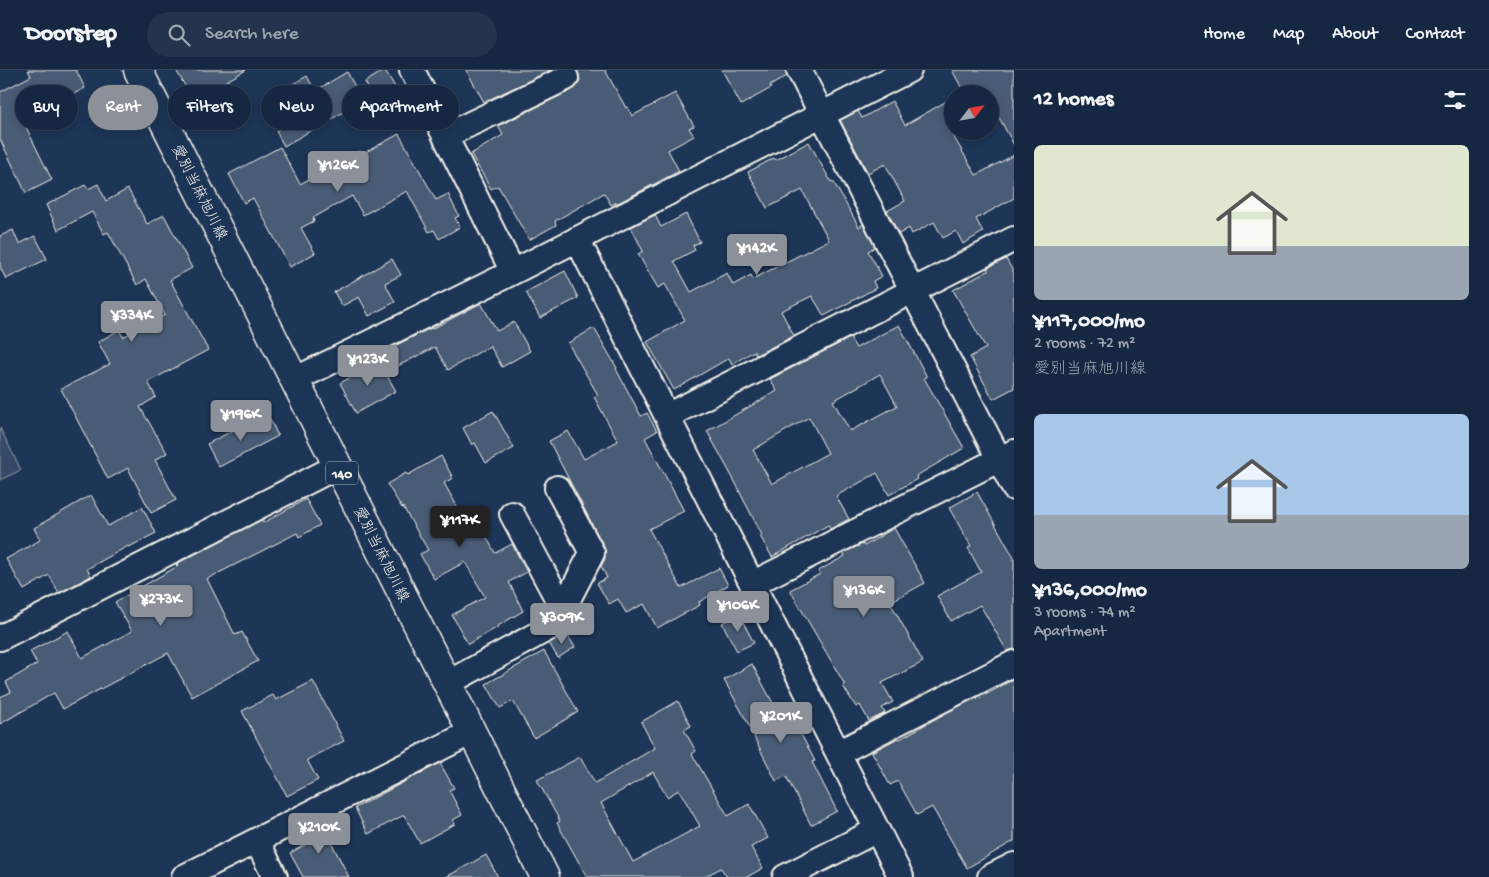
<!DOCTYPE html>
<meta charset="utf-8">
<style>
:root{--surface:#162841;--page:#23344c;--text:#f1f3f6;--muted:#9ea6b1;--line:#35445a;--accent:#8c9099}
body{margin:0;font-family:"Gochi Hand","Klee One",sans-serif;background:var(--page);color:var(--text);height:100vh;display:flex;flex-direction:column;font-size:19px;white-space:nowrap}
*{box-sizing:border-box;margin:0}
p{font-size:16px;color:var(--muted)}
.icon{flex:none;width:28px;height:28px;fill:none;stroke:currentColor;stroke-width:2;stroke-linecap:round;stroke-linejoin:round}
.map{position:relative;flex:1;overflow:hidden}
.panel{display:flex;flex-direction:column;background:var(--surface);width:475px}
.panel>*{flex:none}
.guide{position:absolute;left:15px;top:15px;width:475px;height:45px;display:flex;gap:10px}
.needle{width:32px;rotate:59deg}
.buttons{position:absolute;left:944px;top:15px;display:grid;gap:10px}
.buttons a{display:grid;place-items:center;width:55px;height:55px;border-radius:50%;background:var(--surface);box-shadow:0 2px 8px #0003,0 0 0 1px var(--line);font-size:25px}
.price{position:absolute;translate:-50% -42px;padding:0 11px;border-radius:5px;background:var(--accent);color:#fff;font-size:16px;line-height:32px;filter:drop-shadow(0 1px 2px #0008)}
.price::after{content:'';position:absolute;left:50%;top:30px;width:15px;height:11px;margin-left:-8px;background:inherit;clip-path:polygon(0 0,100% 0,50% 100%)}
.price.on{background:#222;color:#fff}
ul{padding:0;list-style:none}
li{display:grid;align-content:center;gap:10px;height:265px;padding:0 20px}
li span{display:grid;place-items:center;height:155px;border-radius:8px;color:#555}
li>.icon{margin-inline-start:auto}
span .icon{width:90px;height:90px;fill:#fffc;stroke-width:1}
li b{font-size:21px}
h2{display:flex;justify-content:space-between;align-items:center;height:60px;padding:0 20px;font-size:21px}
.pill{padding:0 18px;border-radius:22px;background:var(--surface);box-shadow:0 2px 8px #0003,0 0 0 1px var(--line);font-size:18px;line-height:45px}
.pill.on{background:var(--accent);color:#fff}
header{display:flex;align-items:center;gap:30px;box-sizing:border-box;height:70px;padding:0 25px;background:var(--surface);border-bottom:1px solid var(--line)}
header strong{font-size:24px}
nav{display:flex;gap:28px;margin-inline-start:auto;font-size:18px}
.search{width:350px;height:45px;background:var(--page);display:flex;align-items:center;gap:12px;box-sizing:border-box;padding:0 18px;border-radius:28px;color:var(--muted);font-size:19px}
main{display:flex;flex:1;min-height:0}
.map>svg:first-child{display:block}
.green{fill:#354a67;stroke:#949ea8}
.building{fill:#485b74;stroke:#f4f1e8;fill-rule:evenodd}
.lines{fill:none;stroke-linecap:round;stroke-linejoin:round}
.minor-casing{stroke:#f4f1e8;stroke-width:28}
.major-casing{stroke:#f4f1e8;stroke-width:31}
.minor{stroke:#1d3557;stroke-width:24}
.major{stroke:#1d3557;stroke-width:28}
.labels{text-anchor:middle;stroke-width:4;stroke-linejoin:round;paint-order:stroke}
.shield{fill:#1d3557;stroke:#b4b9bc;stroke-width:1}
.shield-label{font-size:14px;font-weight:bold;fill:#f4f1e8}
.street-label{font-size:15px;fill:#f4f1e8;stroke:#1d3557}
</style>
<header>
<strong>Doorstep</strong>
<div class="search"><svg class="icon" aria-label="search" viewBox="0 0 24 24"><circle cx="10" cy="10" r="6"/><path d="M15 15l6 6"/></svg>Search here</div>
<nav><a>Home</a><a>Map</a><a>About</a><a>Contact</a></nav>
</header>
<main>
<div class="map">
<svg width="1014" height="807" viewBox="0 0 1014 807">
<rect width="100%" height="100%" fill="#1d3557"/>
<filter id="ink" filterUnits="userSpaceOnUse"><feTurbulence type="fractalNoise" baseFrequency=".02" numOctaves="2"/><feDisplacementMap in="SourceGraphic" scale="10" xChannelSelector="R" yChannelSelector="G"/><feConvolveMatrix kernelMatrix="1 2 1 2 8 2 1 2 1" color-interpolation-filters="sRGB"/></filter>
<g filter="url(#ink)">
<path class="green" d="M0 358 21 400 0 410Z"/>
<path class="building" d="M28 0H76L85 18 23 51 52 110 26 123 0 69V22L31 6Z
M176 0H246L193 30Z
M385 0 402 29 380 41 365 12Z
M466 0H551L484 32Z
M577 0H605L626 38 628 37 632 46 675 23 694 56 689 58 694 66 668 80 679 101 618 133 617 132 611 135 604 123 555 151 556 155 529 170 498 116 491 119 471 84 503 65 498 56 572 20 577 16 580 10Z
M722 0H785L787 6 770 16 771 18 741 35Z
M952 0H1014V75L990 31V24H965Z
M347 2 363 31 284 76 276 61 290 52 282 39 299 30 291 15 307 6 315 21Z
M952 28V64L976 105 1014 85V128L976 149 983 162 963 174 956 161 943 168 934 152 912 164 909 158 899 164 887 141 905 131 885 94 868 103 840 50 858 41 862 48 892 31 905 55Z
M399 64 436 130 448 124 459 146 455 148 460 157 439 169 434 160 429 162 407 121 363 145 352 126 313 148 314 151 301 158 315 183 290 197 253 128 244 133 229 104 280 77 300 114 360 81 362 84Z
M809 72 831 112 833 111 859 157 863 154 875 177 868 181 882 206 873 211 876 218 824 246 812 226 781 241 794 266 756 285 754 281 732 294 729 288 674 320 647 272 685 250 665 214 658 218 638 184 643 181 631 157 655 145 661 157 686 144 700 172 693 175 695 180 674 191 691 222 727 203 733 215 751 205 753 209 829 170 802 120 767 138 748 102 774 88 776 90Z
M98 114 106 131 128 119 147 154 164 145 192 198 170 210 208 280 148 312 156 327 140 337 167 383 155 390 176 430 151 443 128 398 108 409 61 319 110 294 98 272 119 260 123 267 165 245 146 209 137 215 108 162 104 164 92 142 58 160 46 135 85 115 88 119Z
M13 160 19 174 35 166 47 189 6 209 0 197V166Z
M392 189 401 205 385 213 395 232 369 246 359 227 342 236 334 222Z
M1006 189 1014 203V318L993 329 970 287 986 278 953 220 988 201 987 198Z
M565 201 578 228 540 248 526 222Z
M481 233 497 261 514 252 530 281 502 297 490 276 448 300 435 277 388 301 378 284 431 258 432 259Z
M899 255 927 307 924 308 964 378 916 406 917 409 889 425 877 403 836 426 849 449 830 459 828 455 772 487 760 466 762 465 739 421H740L707 361 777 321 770 309 850 268 856 278ZM880 304 897 336 850 361 833 331ZM809 347 828 383 772 414 753 380Z
M594 258 617 298 616 299 641 346 647 343 657 361 645 368 684 441 649 459 681 518 719 498 728 515 699 532 700 535 657 558 644 534 626 543 618 529 609 534 597 513 607 508 601 496 605 489 604 477 549 371 568 361 584 389 618 371 594 327 598 325 568 273Z
M379 292 396 321 356 343 340 313Z
M493 341 514 378 486 393 475 373 472 375 463 358Z
M270 349 278 366 219 397 207 374 247 353 250 359Z
M441 386 453 408 444 413 467 454 477 449 495 483 512 474 527 502 509 512 523 541 498 556V557L468 574 452 545 485 527 465 492 434 509 420 484 428 480 403 437 402 438 387 414 406 403 408 405Z
M977 422 1014 488V579L1007 581 980 535 951 551 937 526 981 502 968 478 971 476 949 438Z
M91 425 108 456 142 437 156 463 129 477 128 476 87 499 91 506 59 523 49 505 24 520 6 489 40 470 34 458Z
M306 429 320 455 299 467 297 463 207 509 235 565 242 562 258 591 192 627 168 583 63 639 54 623 0 654V627L11 622 6 612 37 594 30 581 68 561 82 588 132 561 115 532 178 496 176 494 261 450 263 453Z
M894 458 925 513 890 532 923 592 882 613 893 632 882 638 885 643 869 651 860 635 856 637 843 616 845 615 790 520 820 504 818 501 845 486 843 483 863 474 864 476Z
M739 544 754 573 737 581 722 553Z
M566 563 575 577 558 588 549 573Z
M544 581 578 642 534 668 513 631 500 638 486 614Z
M752 594 783 652 792 647 815 691 812 692 837 741 811 755 786 706 776 711 754 667 755 666 724 610Z
M1014 609V771L967 798 932 737 917 745 898 711 890 715 872 682 898 668 900 669 942 645 977 627 978 629Z
M313 611 344 671 307 690 318 710 287 726 242 641 273 625 276 630Z
M678 631 691 656 684 660 696 681 692 684 728 746 749 734 768 768 751 777 763 798 747 807H727L721 798 704 807H587L557 753 560 751 537 710 580 687 595 713 655 678 641 652ZM653 702 667 727 679 720 700 756 633 792 601 733Z
M440 693 454 718 449 720 462 745 453 750 455 754 420 773 404 745 368 764 355 738Z
M327 751 335 767 330 770 349 807H303L290 783 310 772 305 763Z
M486 785 498 807H446Z"/>
<g class="lines">
<defs>
<path id="minor" d="M412 0 513 202
M799 0 1014 418
M445 66 566 8
M577 169 901 807
M294 310 513 202 909 0
M667 346 1014 169
M557 418 592 483 563 539
M752 514 1014 382
M0 568 338 396
M448 613 558 553 563 539 512 444
M838 683 1014 593
M257 771 275 807
M184 807 472 662
M785 807 877 760
M990 807 1014 795"/>
<path id="major" d="M138 0 545 807"/>
</defs>
<use href="#minor" class="minor-casing"/>
<use href="#major" class="major-casing"/>
<use href="#minor" class="minor"/>
<use href="#major" class="major"/>
</g>
</g>
<g class="labels">
<rect class="shield" x="326" y="391.5" width="32" height="23" rx="4"/>
<g class="shield-label">
<text x="342" y="408">140</text>
</g>
<g class="street-label">
<text transform="translate(200 122) rotate(63)" y="5">愛別当麻旭川線</text>
<text transform="translate(382 484) rotate(63)" y="5">愛別当麻旭川線</text>
</g>
</g>
</svg>
<div class="buttons">
<a><svg class="needle" viewBox="-14 -14 28 28"><path d="M0-13l5 13h-10z" fill="#e53935"/><path d="M0 13l5-13h-10z" fill="#9ea6b1"/></svg></a>
</div>
<b class="price" style="left:338px;top:123px">¥126K</b>
<b class="price" style="left:757px;top:206px">¥142K</b>
<b class="price" style="left:132px;top:273px">¥334K</b>
<b class="price" style="left:368px;top:317px">¥123K</b>
<b class="price" style="left:241px;top:372px">¥196K</b>
<b class="price on" style="left:460px;top:478px">¥117K</b>
<b class="price" style="left:864px;top:548px">¥136K</b>
<b class="price" style="left:161px;top:557px">¥273K</b>
<b class="price" style="left:738px;top:563px">¥106K</b>
<b class="price" style="left:562px;top:575px">¥309K</b>
<b class="price" style="left:781px;top:674px">¥201K</b>
<b class="price" style="left:319px;top:785px">¥210K</b>
<div class="guide">
<a class="pill">Buy</a>
<a class="pill on">Rent</a>
<a class="pill">Filters</a>
<a class="pill">New</a>
<a class="pill">Apartment</a>
</div>
</div>
<section class="panel">
<h2>12 homes<svg class="icon" aria-label="filters" viewBox="0 0 24 24"><path d="M4 7h16M4 17h16"/><circle cx="9" cy="7" r="2"/><circle cx="15" cy="17" r="2"/></svg></h2>
<ul>
<li><span style="background:linear-gradient(#dfe7d0 65%,#9aa5b1 0)"><svg class="icon" aria-label="home" viewBox="0 0 24 24"><path d="M3 11l9-7 9 7M6 9v11h12V9"/></svg></span><div><b>¥117,000/mo</b><p>2 rooms · 72 m²</p><p>愛別当麻旭川線</p></div></li>
<li><span style="background:linear-gradient(#a9c7e8 65%,#9aa5b1 0)"><svg class="icon" aria-label="home" viewBox="0 0 24 24"><path d="M3 11l9-7 9 7M6 9v11h12V9"/></svg></span><div><b>¥136,000/mo</b><p>3 rooms · 74 m²</p><p>Apartment</p></div></li>
</ul>
</section>
</main>
